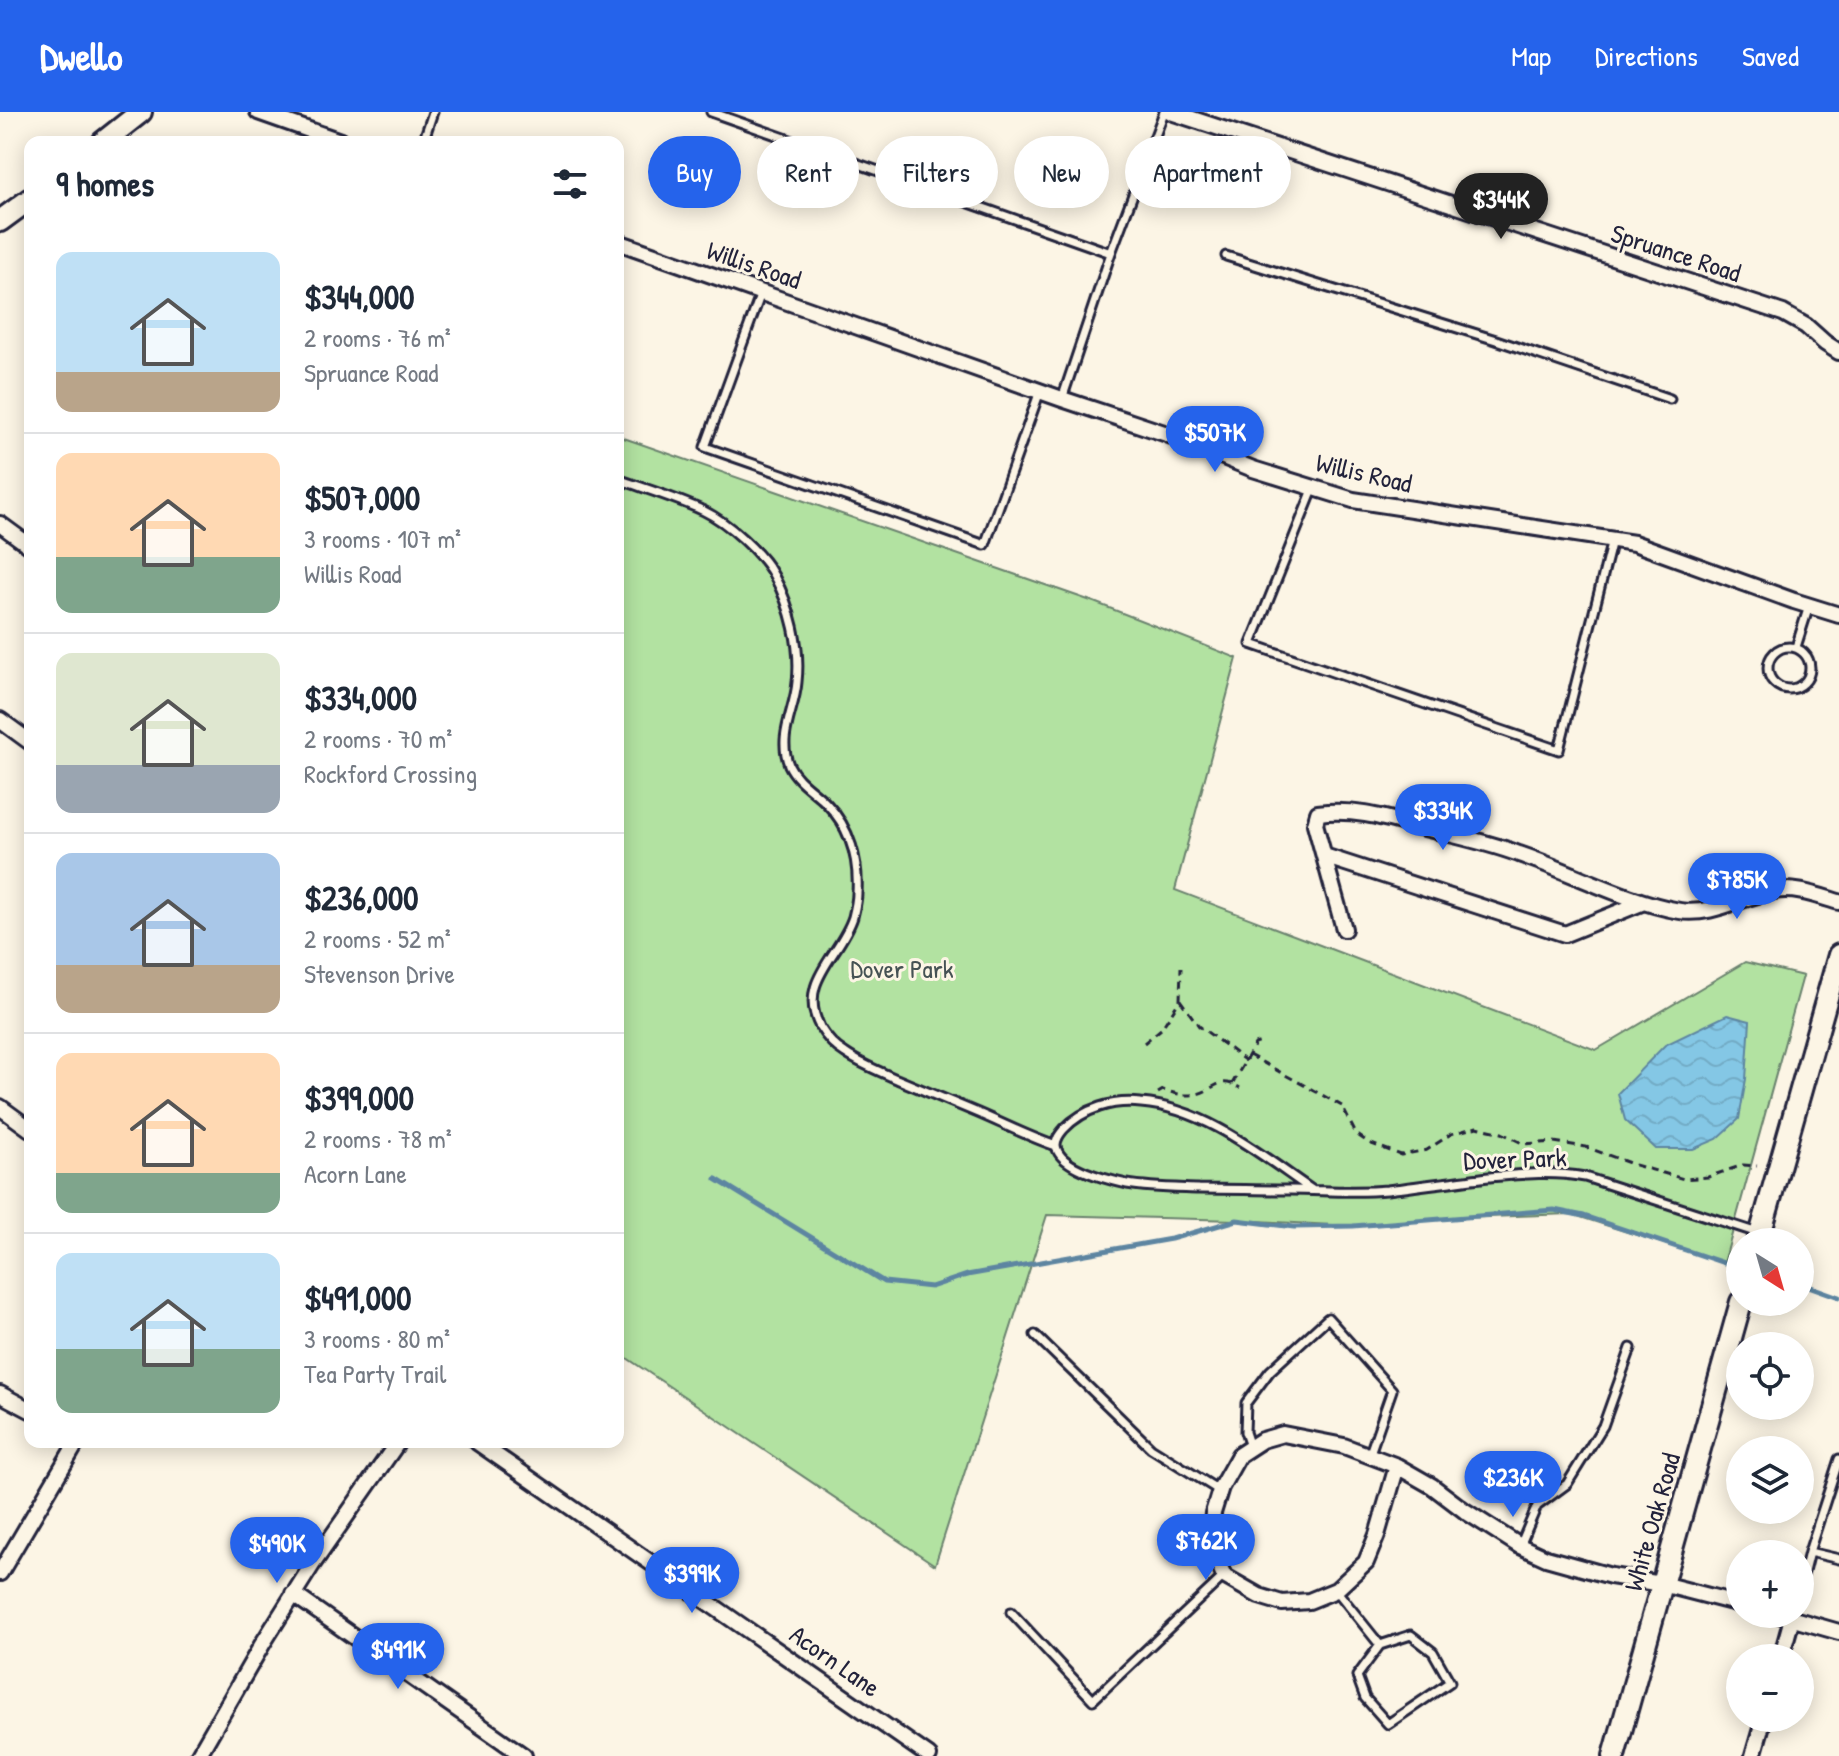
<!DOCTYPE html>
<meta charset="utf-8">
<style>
:root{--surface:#fff;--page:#f2f2f3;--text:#1f2937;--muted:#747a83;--line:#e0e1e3;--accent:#2563eb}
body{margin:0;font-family:"Patrick Hand",sans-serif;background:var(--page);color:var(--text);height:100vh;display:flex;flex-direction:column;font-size:30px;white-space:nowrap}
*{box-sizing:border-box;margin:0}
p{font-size:26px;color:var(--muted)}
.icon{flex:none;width:44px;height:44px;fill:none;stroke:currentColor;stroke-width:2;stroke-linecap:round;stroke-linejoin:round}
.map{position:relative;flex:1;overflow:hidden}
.side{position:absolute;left:24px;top:24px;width:600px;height:1312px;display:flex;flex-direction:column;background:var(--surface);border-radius:16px;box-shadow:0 4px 20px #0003}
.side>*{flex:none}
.guide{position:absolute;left:648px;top:24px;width:760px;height:72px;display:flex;gap:16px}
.needle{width:52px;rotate:143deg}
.buttons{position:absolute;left:1726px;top:1116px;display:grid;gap:16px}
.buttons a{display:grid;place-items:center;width:88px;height:88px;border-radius:50%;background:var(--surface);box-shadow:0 4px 20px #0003;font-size:40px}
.price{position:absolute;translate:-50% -68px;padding:0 18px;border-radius:28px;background:var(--accent);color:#fff;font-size:26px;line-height:52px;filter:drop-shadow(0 2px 4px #0008)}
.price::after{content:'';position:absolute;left:50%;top:48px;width:24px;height:18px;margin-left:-12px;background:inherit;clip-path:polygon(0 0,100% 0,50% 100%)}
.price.active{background:#222;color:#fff}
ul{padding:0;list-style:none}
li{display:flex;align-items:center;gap:24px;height:200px;padding:0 32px}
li+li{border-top:2px solid var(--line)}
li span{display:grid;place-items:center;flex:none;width:224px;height:160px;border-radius:16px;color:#555}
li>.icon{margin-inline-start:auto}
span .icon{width:96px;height:96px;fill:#fffc;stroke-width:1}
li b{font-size:34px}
h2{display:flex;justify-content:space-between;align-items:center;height:96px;padding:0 32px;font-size:34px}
.tag{padding:0 28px;border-radius:36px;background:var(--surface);box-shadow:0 4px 20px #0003;font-size:28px;line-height:72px}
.tag.active{background:var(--accent);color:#fff}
header{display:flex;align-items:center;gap:48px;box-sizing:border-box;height:112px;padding:0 40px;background:var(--accent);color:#fff}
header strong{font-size:38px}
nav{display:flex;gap:44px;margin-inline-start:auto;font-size:28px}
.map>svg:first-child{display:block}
.park{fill:#b2e2a1;stroke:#6a826e;stroke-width:2}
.water{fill:url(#water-waves);stroke:#5d85a1;stroke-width:2}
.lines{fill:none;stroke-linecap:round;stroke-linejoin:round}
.stream{stroke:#5d85a1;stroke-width:5}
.lane-casing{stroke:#22223b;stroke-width:13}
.street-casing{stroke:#22223b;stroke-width:20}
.secondary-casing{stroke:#22223b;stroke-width:26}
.path{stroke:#22223b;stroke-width:3;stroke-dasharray:8 6;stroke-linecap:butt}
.lane{stroke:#fcf5e5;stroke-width:7}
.street{stroke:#fcf5e5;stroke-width:14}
.secondary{stroke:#fcf5e5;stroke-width:20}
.labels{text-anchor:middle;stroke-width:6;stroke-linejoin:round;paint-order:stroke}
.street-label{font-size:26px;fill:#22223b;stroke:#fcf5e5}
.park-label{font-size:26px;fill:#465254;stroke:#fcf5e5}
</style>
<header>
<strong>Dwello</strong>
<nav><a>Map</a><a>Directions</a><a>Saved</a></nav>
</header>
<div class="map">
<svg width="1839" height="1644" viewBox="0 0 1839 1644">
<defs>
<pattern id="water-waves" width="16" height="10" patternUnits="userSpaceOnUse" patternTransform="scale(2)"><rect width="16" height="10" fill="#84c7e5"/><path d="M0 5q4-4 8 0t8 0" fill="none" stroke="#72abc5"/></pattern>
</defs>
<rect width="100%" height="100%" fill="#fcf5e5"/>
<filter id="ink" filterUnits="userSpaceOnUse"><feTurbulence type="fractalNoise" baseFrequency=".0125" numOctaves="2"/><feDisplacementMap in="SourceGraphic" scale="16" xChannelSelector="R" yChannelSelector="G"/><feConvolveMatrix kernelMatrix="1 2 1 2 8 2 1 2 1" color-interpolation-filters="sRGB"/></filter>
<g filter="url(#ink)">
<path class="park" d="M618 324 1094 490 1237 546 1175 778 1596 938 1745 850 1803 864 1724 1151 1571 1102 1462 1106 1353 1114 1237 1108 1047 1103 935 1453 618 1240Z"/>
<path class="water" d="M1727 903 1750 909 1746 967 1739 1007 1717 1027 1693 1037H1656L1625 1008 1618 981 1665 933Z"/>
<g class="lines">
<path class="stream" d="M716 1067 884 1170 931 1175 967 1163 1171 1127 1237 1108 1294 1115 1353 1114 1554 1098 1584 1104 1724 1151
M1800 1171 1839 1185"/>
<defs>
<path id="lane" d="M711 0 1111 141
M423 30 433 0
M1226 144 1496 228 1670 287
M761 181 705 335 985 433 1040 279
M1062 287 1111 141 1164 0
M618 367C646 377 677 386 704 399 727 410 762 441 774 464 791 495 801 535 797 570 795 598 777 624 789 653 797 670 815 679 827 692 850 716 859 748 857 781 857 789 855 797 853 805 841 843 796 870 820 915 826 925 835 935 845 941 862 953 881 960 899 968 925 979 952 990 978 1001 1004 1012 1029 1025 1056 1034
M1314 375 1251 532 1559 638 1612 428
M1768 556a21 21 0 1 1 42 0a21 21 0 1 1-42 0Z
M1796 535 1809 494
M1312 1078C1261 1043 1205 996 1141 991 1113 988 1084 996 1064 1017 1060 1022 1056 1026 1056 1033 1058 1056 1109 1068 1127 1072 1151 1076 1175 1076 1199 1077 1230 1077 1260 1078 1290 1078 1322 1078 1354 1081 1387 1078 1421 1074 1455 1069 1489 1065 1522 1062 1552 1059 1585 1065L1758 1121
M1035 1223 1151 1336 1220 1379
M1250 1335 1245 1320 1246 1291 1270 1259 1328 1206 1392 1278 1369 1344
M1520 1434 1537 1394 1567 1372 1603 1314 1631 1236
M1809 1440 1839 1447
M1800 1476 1809 1440 1839 1347
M1336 1478 1380 1533 1357 1564 1365 1586 1388 1612 1450 1570 1433 1540 1411 1523 1380 1533
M1011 1500 1093 1588 1224 1464"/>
<path id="street" d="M258 0 343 30
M1171 0 1783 201 1806 214 1825 231 1839 240
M618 130 1062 287 1164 321 1253 357 1353 388 1634 431 1794 489 1839 503
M0 412 30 434
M0 608 30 630
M1324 744 1565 822 1644 790
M1344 817 1315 712 1318 701C1353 696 1386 706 1420 715 1453 723 1487 730 1519 742 1570 759 1627 790 1680 799 1713 804 1742 784 1774 779 1796 775 1818 784 1839 790
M0 995 30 1017
M0 1282 30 1298
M477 1330 929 1644
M1397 1354 1377 1423 1366 1450 1336 1478 1309 1489 1282 1491 1259 1484 1224 1464 1218 1450 1211 1423 1213 1401 1221 1375 1239 1343 1262 1328 1283 1322 1344 1334 1397 1354 1432 1374 1465 1399 1520 1434 1546 1446 1611 1464 1662 1472 1740 1492
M0 1461 77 1330
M293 1482 524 1644
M1776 1502 1839 1520
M1781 1546 1792 1506
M198 1644 263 1531 312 1453 398 1330
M1753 1644 1764 1606"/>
<path id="secondary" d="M103 30 141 0
M0 109 30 87
M1758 1130 1839 843
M1614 1644 1741 1190"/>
</defs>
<use href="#lane" class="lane-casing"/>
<use href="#street" class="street-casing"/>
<use href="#secondary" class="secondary-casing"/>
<path class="path" d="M1180 888 1199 914 1246 949
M1144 931 1161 917 1180 888 1181 855
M1249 943 1342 994 1356 1022 1369 1031 1401 1043 1427 1038 1451 1022 1477 1015 1502 1021 1524 1032 1554 1030 1586 1035 1635 1053 1684 1067 1708 1065 1743 1053 1757 1054
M1232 972 1255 932 1264 929
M1158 981 1163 978C1174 981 1185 985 1197 982 1215 978 1218 963 1240 976"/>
<use href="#lane" class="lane"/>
<use href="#street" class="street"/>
<use href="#secondary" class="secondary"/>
</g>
</g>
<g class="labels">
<g class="street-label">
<text transform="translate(1676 141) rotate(18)" y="9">Spruance Road</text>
<text transform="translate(754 153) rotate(19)" y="9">Willis Road</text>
<text transform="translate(1364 361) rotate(13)" y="9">Willis Road</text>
<text transform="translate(1515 1047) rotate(-2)" y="9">Dover Park</text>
<text transform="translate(1652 1410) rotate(-74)" y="9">White Oak Road</text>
<text transform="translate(835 1549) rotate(35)" y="9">Acorn Lane</text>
</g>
<g class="park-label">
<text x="902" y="866">Dover Park</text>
</g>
</g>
</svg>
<div class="buttons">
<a><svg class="needle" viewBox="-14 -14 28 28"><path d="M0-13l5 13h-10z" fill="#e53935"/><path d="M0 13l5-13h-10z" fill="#747a83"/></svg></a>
<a><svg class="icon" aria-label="locate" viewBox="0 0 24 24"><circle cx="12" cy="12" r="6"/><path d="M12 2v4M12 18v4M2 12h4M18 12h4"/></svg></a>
<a><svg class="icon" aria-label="layers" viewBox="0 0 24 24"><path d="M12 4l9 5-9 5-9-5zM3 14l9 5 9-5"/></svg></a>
<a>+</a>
<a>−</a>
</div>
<b class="price active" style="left:1501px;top:129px">$344K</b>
<b class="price" style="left:1215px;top:362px">$507K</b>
<b class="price" style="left:1443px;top:740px">$334K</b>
<b class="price" style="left:1737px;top:809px">$785K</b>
<b class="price" style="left:1513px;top:1407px">$236K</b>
<b class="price" style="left:1206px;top:1470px">$762K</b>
<b class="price" style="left:277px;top:1473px">$490K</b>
<b class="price" style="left:692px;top:1503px">$399K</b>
<b class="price" style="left:398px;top:1579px">$491K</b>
<div class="guide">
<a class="tag active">Buy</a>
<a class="tag">Rent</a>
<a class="tag">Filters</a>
<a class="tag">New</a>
<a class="tag">Apartment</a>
</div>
<section class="side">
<h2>9 homes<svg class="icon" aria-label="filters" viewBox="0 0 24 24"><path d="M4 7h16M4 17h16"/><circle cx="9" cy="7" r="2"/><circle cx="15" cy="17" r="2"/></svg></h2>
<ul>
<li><span style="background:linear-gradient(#bfe0f5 75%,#b9a48a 0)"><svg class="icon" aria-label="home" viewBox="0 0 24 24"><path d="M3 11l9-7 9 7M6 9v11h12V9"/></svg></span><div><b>$344,000</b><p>2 rooms · 76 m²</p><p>Spruance Road</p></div></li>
<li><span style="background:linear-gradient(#ffd9b3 65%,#7fa58c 0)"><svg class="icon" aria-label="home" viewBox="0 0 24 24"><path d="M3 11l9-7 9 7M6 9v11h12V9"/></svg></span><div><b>$507,000</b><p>3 rooms · 107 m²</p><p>Willis Road</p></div></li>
<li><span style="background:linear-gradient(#dfe7d0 70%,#9aa5b1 0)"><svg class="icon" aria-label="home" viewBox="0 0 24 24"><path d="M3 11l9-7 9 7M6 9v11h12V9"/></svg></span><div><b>$334,000</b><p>2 rooms · 70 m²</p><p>Rockford Crossing</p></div></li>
<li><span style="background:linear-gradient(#a9c7e8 70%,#b9a48a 0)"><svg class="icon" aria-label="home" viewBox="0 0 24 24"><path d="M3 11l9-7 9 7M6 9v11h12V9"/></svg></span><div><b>$236,000</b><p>2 rooms · 52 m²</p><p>Stevenson Drive</p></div></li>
<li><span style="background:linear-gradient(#ffd9b3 75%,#7fa58c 0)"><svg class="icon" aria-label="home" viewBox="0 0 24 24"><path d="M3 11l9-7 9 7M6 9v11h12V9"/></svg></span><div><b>$399,000</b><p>2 rooms · 78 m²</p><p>Acorn Lane</p></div></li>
<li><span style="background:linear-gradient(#bfe0f5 60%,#7fa58c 0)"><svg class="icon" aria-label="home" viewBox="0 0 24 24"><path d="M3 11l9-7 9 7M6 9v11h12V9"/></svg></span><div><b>$491,000</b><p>3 rooms · 80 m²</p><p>Tea Party Trail</p></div></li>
</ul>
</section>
</div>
